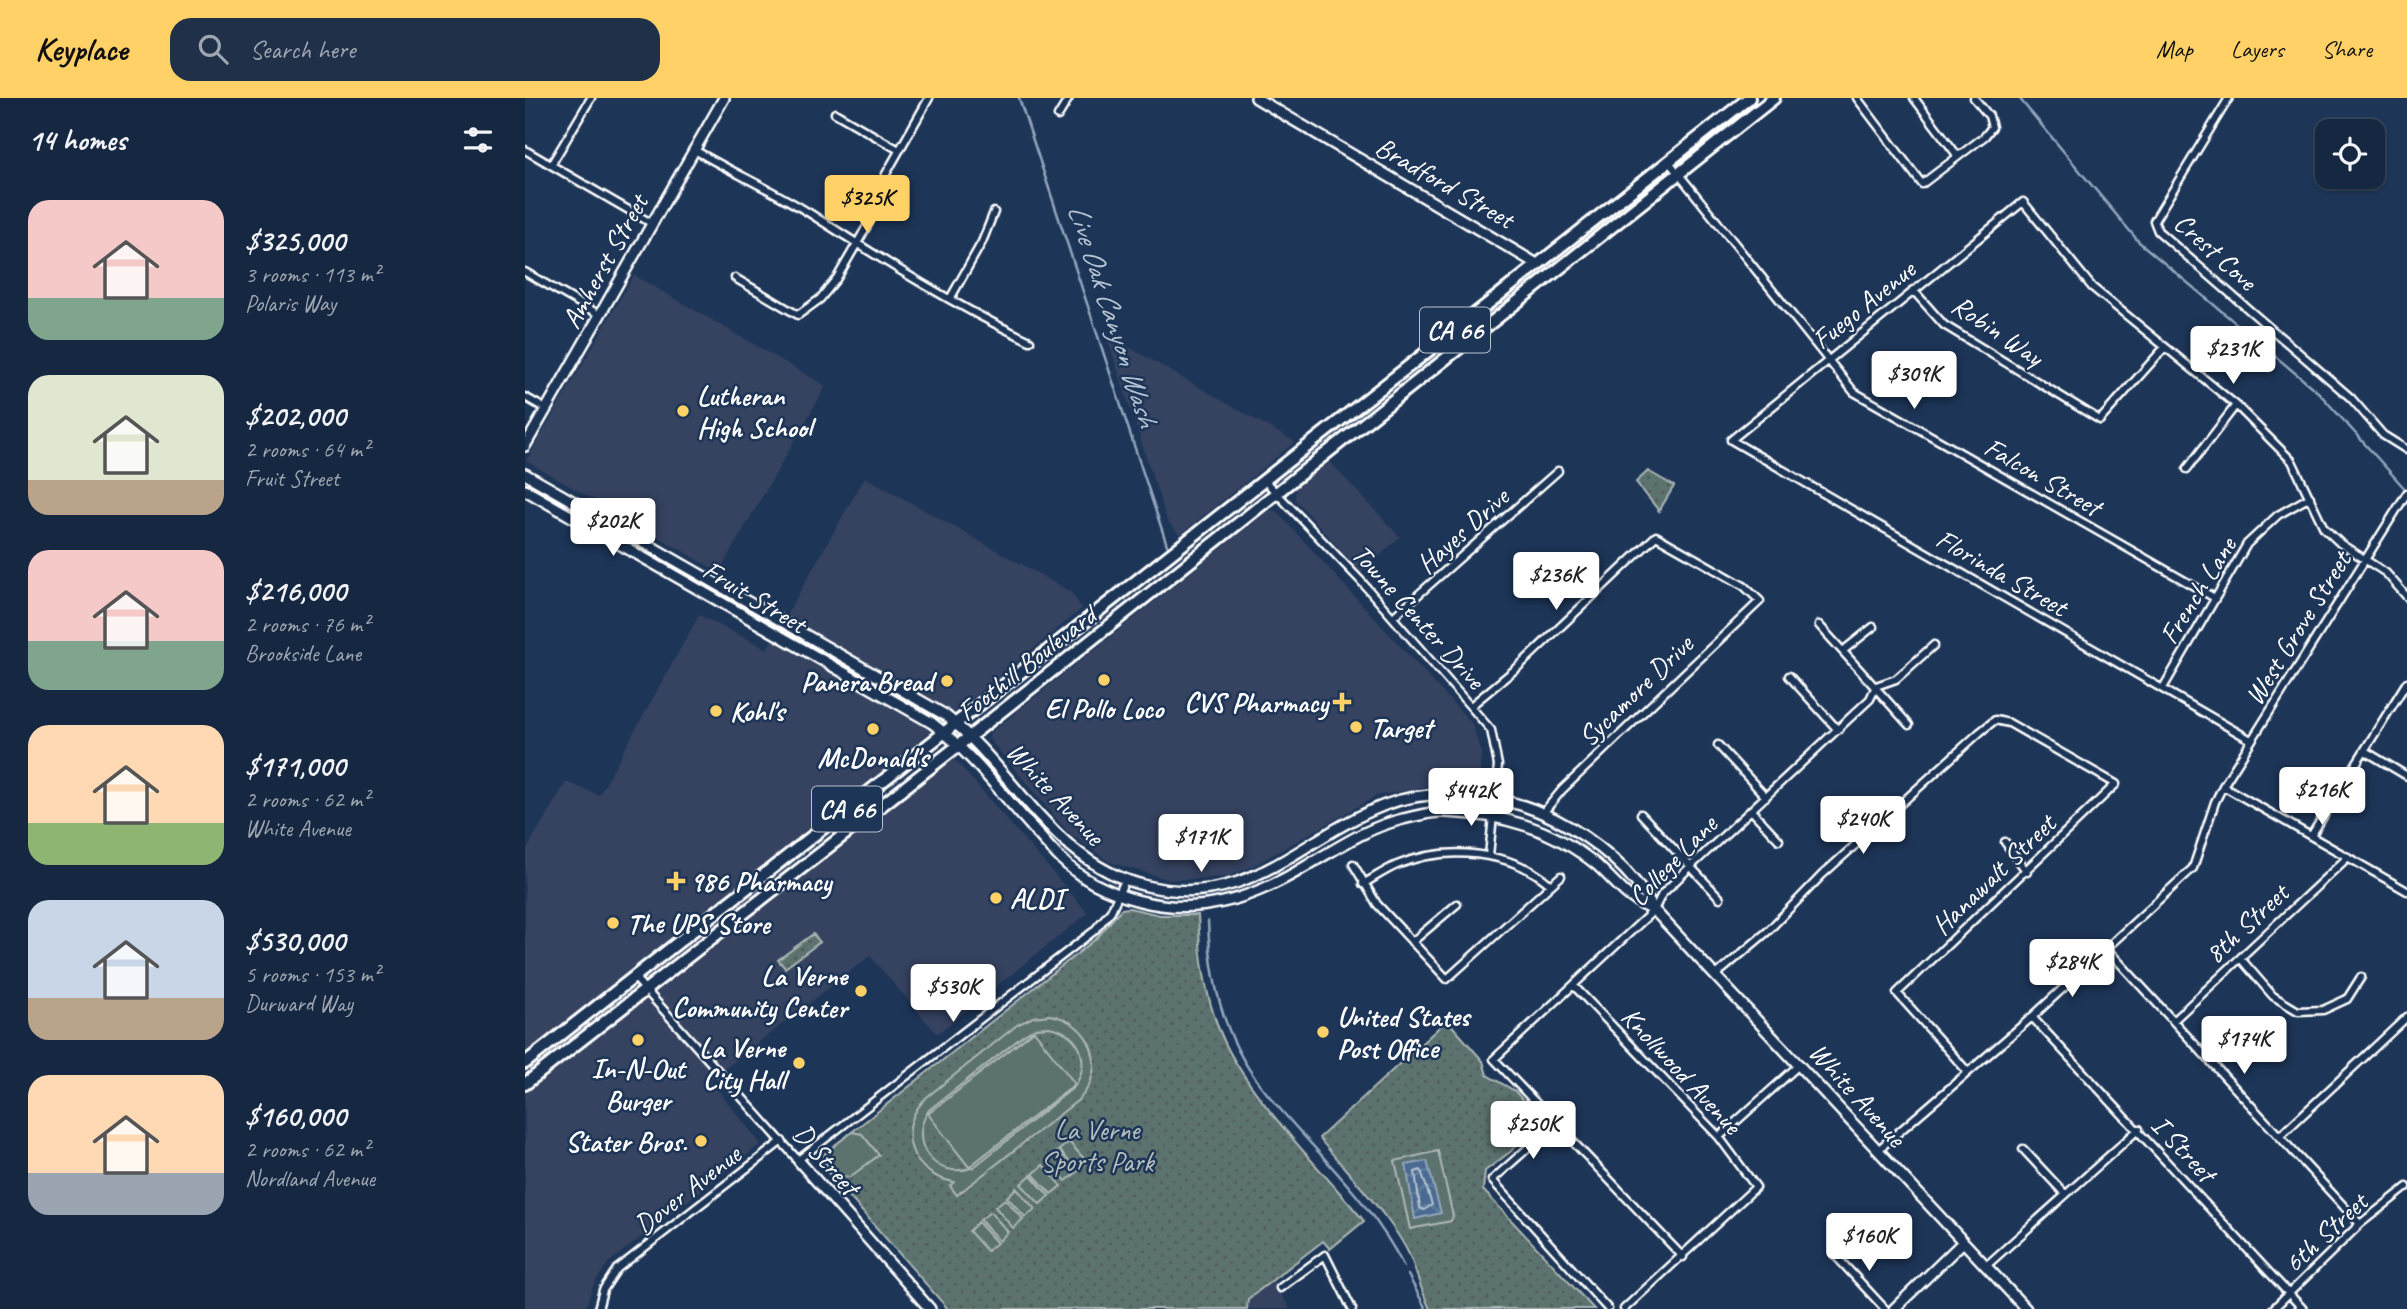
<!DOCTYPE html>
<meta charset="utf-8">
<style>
:root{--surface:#162841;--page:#1f3048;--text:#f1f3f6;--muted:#9ea6b1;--line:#35445a;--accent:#ffd166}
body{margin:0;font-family:Caveat,sans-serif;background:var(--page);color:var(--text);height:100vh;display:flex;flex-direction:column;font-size:26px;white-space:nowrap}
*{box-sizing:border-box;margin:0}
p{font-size:23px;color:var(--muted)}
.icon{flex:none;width:38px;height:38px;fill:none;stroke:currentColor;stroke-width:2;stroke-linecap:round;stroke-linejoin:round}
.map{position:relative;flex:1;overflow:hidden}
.sheet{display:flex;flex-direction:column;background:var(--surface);width:525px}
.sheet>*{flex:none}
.buttons{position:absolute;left:1790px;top:21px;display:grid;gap:14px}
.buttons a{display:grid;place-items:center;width:70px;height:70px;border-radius:14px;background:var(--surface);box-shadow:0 2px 5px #0004,0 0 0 2px var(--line);font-size:35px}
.price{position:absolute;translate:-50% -60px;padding:0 16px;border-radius:7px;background:#fff;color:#222;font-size:23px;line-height:46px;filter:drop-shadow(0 2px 4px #0008)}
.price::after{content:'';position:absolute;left:50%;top:42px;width:21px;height:16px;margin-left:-10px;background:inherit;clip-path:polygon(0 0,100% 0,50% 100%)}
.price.on{background:var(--accent);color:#111}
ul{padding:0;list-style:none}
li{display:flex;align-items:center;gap:21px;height:175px;padding:0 28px}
li span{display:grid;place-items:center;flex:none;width:196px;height:140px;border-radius:21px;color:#555}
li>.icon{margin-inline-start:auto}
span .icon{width:84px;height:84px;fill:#fffc;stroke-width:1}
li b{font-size:30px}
h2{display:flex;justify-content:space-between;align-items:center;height:84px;padding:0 28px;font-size:30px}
header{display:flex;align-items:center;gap:42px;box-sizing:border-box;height:98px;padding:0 35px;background:var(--accent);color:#111}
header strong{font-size:33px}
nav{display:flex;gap:38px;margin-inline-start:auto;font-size:24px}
.search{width:490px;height:63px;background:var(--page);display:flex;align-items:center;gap:18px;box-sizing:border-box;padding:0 24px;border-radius:21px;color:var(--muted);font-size:26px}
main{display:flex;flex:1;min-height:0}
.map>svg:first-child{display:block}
.built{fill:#344360}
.park{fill:url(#park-dots);stroke:#aeb8b6;stroke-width:2}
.pitch{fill:#5c726e;stroke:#aeb8b6;stroke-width:2;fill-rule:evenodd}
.water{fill:url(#water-waves);stroke:#93a6bd;stroke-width:2}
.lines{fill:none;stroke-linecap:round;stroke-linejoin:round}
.shore{stroke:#b7c4d3;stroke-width:2}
.stream{stroke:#93a6bd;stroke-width:2.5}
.street-casing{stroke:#fff;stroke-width:11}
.secondary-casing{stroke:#fff;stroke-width:14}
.primary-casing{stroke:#fff;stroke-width:16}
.street{stroke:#1d3557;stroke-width:6}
.secondary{stroke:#1d3557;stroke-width:9}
.primary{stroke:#1d3557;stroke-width:10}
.poi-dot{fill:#ffd166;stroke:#1d3557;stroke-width:2.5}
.labels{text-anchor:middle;stroke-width:5;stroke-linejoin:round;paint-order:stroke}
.shield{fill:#1d3557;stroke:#bbc2cd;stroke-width:2}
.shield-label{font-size:26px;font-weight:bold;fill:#fff}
.street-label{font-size:28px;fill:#fff;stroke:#1d3557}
.poi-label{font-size:28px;font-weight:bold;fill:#fff;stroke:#1d3557;text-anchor:start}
.park-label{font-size:28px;fill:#b6c0be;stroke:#1d3557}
.water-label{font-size:30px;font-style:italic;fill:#b7c4d3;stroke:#1d3557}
</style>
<header>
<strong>Keyplace</strong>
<div class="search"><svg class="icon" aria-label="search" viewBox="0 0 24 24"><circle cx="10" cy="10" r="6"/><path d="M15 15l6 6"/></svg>Search here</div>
<nav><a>Map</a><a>Layers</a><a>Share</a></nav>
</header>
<main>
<section class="sheet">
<h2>14 homes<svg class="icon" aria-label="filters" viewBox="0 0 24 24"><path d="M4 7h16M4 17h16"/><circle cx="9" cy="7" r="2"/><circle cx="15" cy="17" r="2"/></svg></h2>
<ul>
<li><span style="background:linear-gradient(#f6c9c9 70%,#7fa58c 0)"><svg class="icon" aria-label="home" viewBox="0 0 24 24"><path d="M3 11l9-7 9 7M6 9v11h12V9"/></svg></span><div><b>$325,000</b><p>3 rooms · 113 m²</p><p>Polaris Way</p></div></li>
<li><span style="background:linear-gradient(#dfe7d0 75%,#b9a48a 0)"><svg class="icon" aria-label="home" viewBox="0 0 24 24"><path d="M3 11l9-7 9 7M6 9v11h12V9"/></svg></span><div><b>$202,000</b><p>2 rooms · 64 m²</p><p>Fruit Street</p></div></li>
<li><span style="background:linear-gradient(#f6c9c9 65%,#7fa58c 0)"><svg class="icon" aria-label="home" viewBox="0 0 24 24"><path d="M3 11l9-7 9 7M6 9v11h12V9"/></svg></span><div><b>$216,000</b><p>2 rooms · 76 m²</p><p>Brookside Lane</p></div></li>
<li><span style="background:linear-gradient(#ffd9b3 70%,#8fb573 0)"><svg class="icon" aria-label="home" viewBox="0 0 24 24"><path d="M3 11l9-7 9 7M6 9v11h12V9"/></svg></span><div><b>$171,000</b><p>2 rooms · 62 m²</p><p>White Avenue</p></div></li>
<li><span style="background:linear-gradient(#c9d6e8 70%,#b9a48a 0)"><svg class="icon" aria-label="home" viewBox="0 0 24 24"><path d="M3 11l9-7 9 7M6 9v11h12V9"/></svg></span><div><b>$530,000</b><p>5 rooms · 153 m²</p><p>Durward Way</p></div></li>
<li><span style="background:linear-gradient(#ffd9b3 70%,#9aa5b1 0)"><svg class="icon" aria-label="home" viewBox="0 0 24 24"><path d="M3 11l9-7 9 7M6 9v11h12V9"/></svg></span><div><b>$160,000</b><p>2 rooms · 62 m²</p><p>Nordland Avenue</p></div></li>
</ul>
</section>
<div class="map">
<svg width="1882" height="1211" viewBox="0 0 1882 1211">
<defs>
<pattern id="park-dots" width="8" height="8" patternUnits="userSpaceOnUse" patternTransform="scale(1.75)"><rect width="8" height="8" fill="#5c726e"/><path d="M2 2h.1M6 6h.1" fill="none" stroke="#525b5a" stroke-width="1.8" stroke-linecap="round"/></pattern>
<pattern id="water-waves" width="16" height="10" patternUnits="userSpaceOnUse" patternTransform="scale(1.75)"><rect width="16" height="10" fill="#4b6b91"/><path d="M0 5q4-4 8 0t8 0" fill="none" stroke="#6681a2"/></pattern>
</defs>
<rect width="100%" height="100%" fill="#1d3557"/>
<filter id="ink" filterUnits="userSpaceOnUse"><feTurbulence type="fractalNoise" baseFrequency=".0143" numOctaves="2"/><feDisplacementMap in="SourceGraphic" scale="14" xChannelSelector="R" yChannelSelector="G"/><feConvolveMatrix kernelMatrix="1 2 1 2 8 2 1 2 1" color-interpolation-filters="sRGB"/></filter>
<g filter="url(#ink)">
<path class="built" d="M109 177 301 288 194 474 1 363Z
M581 236 770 344 655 437 642 423Z
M805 364 875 439 836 475 770 401 771 389Z
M340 379 546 494 557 511 257 754 277 778 425 662 432 664 563 815 412 936 345 858 185 982 236 1046 83 1165 68 1188 60 1211H0V754L41 684 74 697 174 517 242 551Z
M744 412 751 413 947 626 956 654 955 681 950 685 910 687 851 698 730 767 702 779 645 782 584 764 542 733 464 641 465 635Z
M746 1180 765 1211H722L723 1201Z"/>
<path class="park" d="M1123 373 1149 388 1134 413 1111 384Z
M604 810 635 817H673C675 862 681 906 701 947 730 1005 796 1071 839 1123L805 1151 798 1143 723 1201 722 1211H423L299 1070V1056L572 840 596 811Z
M288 836 295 844 260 870 253 862Z
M922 922 958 963 962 977 990 993 1016 1023 985 1054 960 1073 958 1092 1069 1211H905C898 1196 893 1181 888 1166 874 1126 821 1074 794 1040Z"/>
<path class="pitch" d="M525 917C568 924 584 973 552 1003L432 1097 425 1088 429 1084C385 1077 369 1030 402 999L492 927 508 919ZM524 929C555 934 567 964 549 989L449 1069C411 1084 381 1045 404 1012L499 937 511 930Z
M509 933 550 986 444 1069 403 1016Z
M327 1034 337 1036 354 1057 325 1079 308 1077 299 1062 305 1051Z
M544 1044 562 1064 553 1073 534 1052Z
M913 1053 928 1118 926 1123 885 1131 870 1063Z
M532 1054 551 1075 541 1083 523 1063Z
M518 1067 536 1088 526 1096 508 1076Z
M506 1077 524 1098 515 1106 496 1086Z
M491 1090 510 1111 500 1119 482 1099Z
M480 1101 498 1121 488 1130 470 1109Z
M465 1114 483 1134 474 1143 455 1122Z
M453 1124 472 1145 462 1153 444 1133Z"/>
<path class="water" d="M902 1063 916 1115 890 1121 881 1067Z"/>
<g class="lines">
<path class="shore" d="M896 1072 907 1107 899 1112 895 1110 890 1074Z"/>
<path class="stream" d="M494 0 642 447
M1494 0 1614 144 1794 295 1882 393
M683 823C685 881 699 941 736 988 783 1048 845 1100 879 1169
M883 1177 901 1211"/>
<defs>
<path id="street" d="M1332 0 1397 86 1460 38 1467 29 1464 18 1449 0
M1389 0 1432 57
M1704 0 1629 123 1633 133 1826 300 1858 337 1882 352
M310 15 374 52
M533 18 544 0
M168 51C208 75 250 93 289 118 359 163 430 208 505 243
M0 52 126 125
M1144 64 1329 294 1688 499
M26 67 66 0
M0 174 75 217
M210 180 273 217 295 201 312 180 345 123 361 76 404 0
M1388 192 1419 227 1575 322 1640 249
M425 201 457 144 469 114
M0 299 21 311
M1662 371 1711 307
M740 383 835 482 966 632 973 667 964 758
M868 519 1033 373
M1294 527 1384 627
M1319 552 1348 529
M1264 578 1313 632
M1351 588 1371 581 1409 547
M1638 590 1722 446 1753 417 1785 399
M947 607 993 569 1131 438 1219 488 1235 503 1037 692 1018 715
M1726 642 1206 342 1498 104 1567 189 1711 307 1767 363 1799 430 1816 446 1861 475 1882 499
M1193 647 1241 699
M1840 653 1882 678
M1698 688 1882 793
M1226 712 1254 742
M1116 716 1195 800
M1786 738 1882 584
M1480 744 1502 774
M828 766 852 806 922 881 1036 778
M838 786C849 780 860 772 872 767 920 747 986 752 1026 787
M887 844 932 806
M1581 850 1835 1126
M1716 861 1748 898 1773 913 1798 912 1822 901 1836 879
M1191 877 1243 833 1297 777 1455 634 1470 622 1484 625 1591 686 1372 895 1442 973
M109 879 273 1062 569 833 586 813 600 782
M1049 888 1194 1039 1231 1089 1099 1211
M1507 919 1778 1211
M1649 922 1823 759
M1032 1024 967 1082 1083 1211
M1755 1038 1882 919
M1194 1039 1275 966
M1498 1051 1540 1096
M1353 1052 1507 919 1668 770 1690 704 1698 688 1882 395
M1309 1156 1360 1211
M1158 1159 969 961 1129 812 1137 796 1165 769 1345 601 1351 588
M1461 1168 1614 1031
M755 1190 800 1157 827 1211
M73 1211 78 1192 92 1171 257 1043
M1748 1211 1835 1126 1882 1089"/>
<path id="secondary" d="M731 0 1012 166
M0 348 199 0
M0 376 420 617C490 672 529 767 622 788 725 812 774 740 860 707 912 687 981 696 1030 721 1069 741 1108 772 1129 812L1501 1211
M0 392 407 625C445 654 474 693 506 728 525 750 542 771 568 785 646 825 712 811 783 767 814 749 843 729 878 721 892 718 906 713 920 714 977 716 1027 730 1072 767 1093 786 1101 801 1129 812
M273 1062 405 1211
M1369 1211 1438 1144"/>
<path id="primary" d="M0 965 1224 0
M0 986 434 647 1249 0"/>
</defs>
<use href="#street" class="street-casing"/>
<use href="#secondary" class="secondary-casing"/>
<use href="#primary" class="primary-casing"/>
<use href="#street" class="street"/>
<use href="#secondary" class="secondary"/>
<use href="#primary" class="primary"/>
</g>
</g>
<g class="poi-dot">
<circle cx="158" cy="313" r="7"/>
<circle cx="579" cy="582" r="7"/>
<circle cx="422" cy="583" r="7"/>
<path d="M813.5 593.5h7v7h7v7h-7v7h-7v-7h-7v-7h7z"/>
<circle cx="191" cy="613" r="7"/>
<circle cx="831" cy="629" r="7"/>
<circle cx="348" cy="631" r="7"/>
<path d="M147.5 772.5h7v7h7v7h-7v7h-7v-7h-7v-7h7z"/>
<circle cx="471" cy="800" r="7"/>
<circle cx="88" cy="825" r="7"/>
<circle cx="336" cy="893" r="7"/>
<circle cx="798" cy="934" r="7"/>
<circle cx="113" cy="942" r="7"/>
<circle cx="274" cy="965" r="7"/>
<circle cx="176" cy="1043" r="7"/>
</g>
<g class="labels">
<g class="shield">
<rect x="895" y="209.5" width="70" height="45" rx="5"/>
<rect x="287" y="688.5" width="70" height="45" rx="5"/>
</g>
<g class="shield-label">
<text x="930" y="241">CA 66</text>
<text x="322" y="720">CA 66</text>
</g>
<g class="street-label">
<text transform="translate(920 84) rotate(30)" y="10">Bradford Street</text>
<text transform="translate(1691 153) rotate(42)" y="10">Crest Cove</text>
<text transform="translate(79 163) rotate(-61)" y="10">Amherst Street</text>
<text transform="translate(1338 206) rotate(-39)" y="10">Fuego Avenue</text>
<text transform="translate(1473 232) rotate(34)" y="10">Robin Way</text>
<text transform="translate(1518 378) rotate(30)" y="10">Falcon Street</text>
<text transform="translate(937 432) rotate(-42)" y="10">Hayes Drive</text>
<text transform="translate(1477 474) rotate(30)" y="10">Florinda Street</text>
<text transform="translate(1672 492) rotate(-58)" y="10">French Lane</text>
<text transform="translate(230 498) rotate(31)" y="10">Fruit Street</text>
<text transform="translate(894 518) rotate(48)" y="10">Towne Center Drive</text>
<text transform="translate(1772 530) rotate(-58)" y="10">West Grove Street</text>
<text transform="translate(501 565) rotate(-38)" y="10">Foothill Boulevard</text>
<text transform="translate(1110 592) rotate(-44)" y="10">Sycamore Drive</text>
<text transform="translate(531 695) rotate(47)" y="10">White Avenue</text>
<text transform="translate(1147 762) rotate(-46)" y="10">College Lane</text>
<text transform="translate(1468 776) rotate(-44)" y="10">Hanawalt Street</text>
<text transform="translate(1721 825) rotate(-43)" y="10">8th Street</text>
<text transform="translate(1157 972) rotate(47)" y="10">Knollwood Avenue</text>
<text transform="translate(1333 996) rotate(48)" y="10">White Avenue</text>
<text transform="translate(1659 1050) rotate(47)" y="10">I Street</text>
<text transform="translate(302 1061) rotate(49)" y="10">D Street</text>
<text transform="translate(162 1091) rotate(-38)" y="10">Dover Avenue</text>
<text transform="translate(1800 1134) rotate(-43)" y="10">6th Street</text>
</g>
<g class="poi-label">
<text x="172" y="307">Lutheran<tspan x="172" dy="32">High School</tspan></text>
<text x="408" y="593" text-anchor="end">Panera Bread</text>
<text x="803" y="614" text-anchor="end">CVS Pharmacy</text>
<text x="579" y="620" text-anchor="middle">El Pollo Loco</text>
<text x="205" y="623">Kohl's</text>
<text x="845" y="639">Target</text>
<text x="348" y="669" text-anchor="middle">McDonald's</text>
<text x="165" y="793">986 Pharmacy</text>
<text x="485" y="810">ALDI</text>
<text x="102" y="835">The UPS Store</text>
<text x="322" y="887" text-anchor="end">La Verne<tspan x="322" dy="32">Community Center</tspan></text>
<text x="812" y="928">United States<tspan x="812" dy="32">Post Office</tspan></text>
<text x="260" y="959" text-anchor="end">La Verne<tspan x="260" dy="32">City Hall</tspan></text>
<text x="113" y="980" text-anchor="middle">In-N-Out<tspan x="113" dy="32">Burger</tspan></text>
<text x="162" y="1053" text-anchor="end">Stater Bros.</text>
</g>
<g class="park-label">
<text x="572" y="1041">La Verne<tspan x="572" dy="32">Sports Park</tspan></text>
</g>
<g class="water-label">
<text transform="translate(588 217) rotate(72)" y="10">Live Oak Canyon Wash</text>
</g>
</g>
</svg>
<div class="buttons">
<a><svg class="icon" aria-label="locate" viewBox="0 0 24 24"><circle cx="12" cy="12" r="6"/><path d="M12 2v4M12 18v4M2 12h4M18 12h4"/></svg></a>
</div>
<b class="price on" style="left:342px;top:137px">$325K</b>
<b class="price" style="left:1708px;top:288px">$231K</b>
<b class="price" style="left:1389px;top:313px">$309K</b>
<b class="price" style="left:88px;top:460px">$202K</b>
<b class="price" style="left:1031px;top:514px">$236K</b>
<b class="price" style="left:1797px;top:729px">$216K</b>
<b class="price" style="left:946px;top:730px">$442K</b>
<b class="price" style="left:1338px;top:758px">$240K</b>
<b class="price" style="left:676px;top:776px">$171K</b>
<b class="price" style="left:1547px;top:901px">$284K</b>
<b class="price" style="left:428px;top:926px">$530K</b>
<b class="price" style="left:1719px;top:978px">$174K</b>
<b class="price" style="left:1008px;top:1063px">$250K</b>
<b class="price" style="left:1344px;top:1175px">$160K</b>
</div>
</main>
